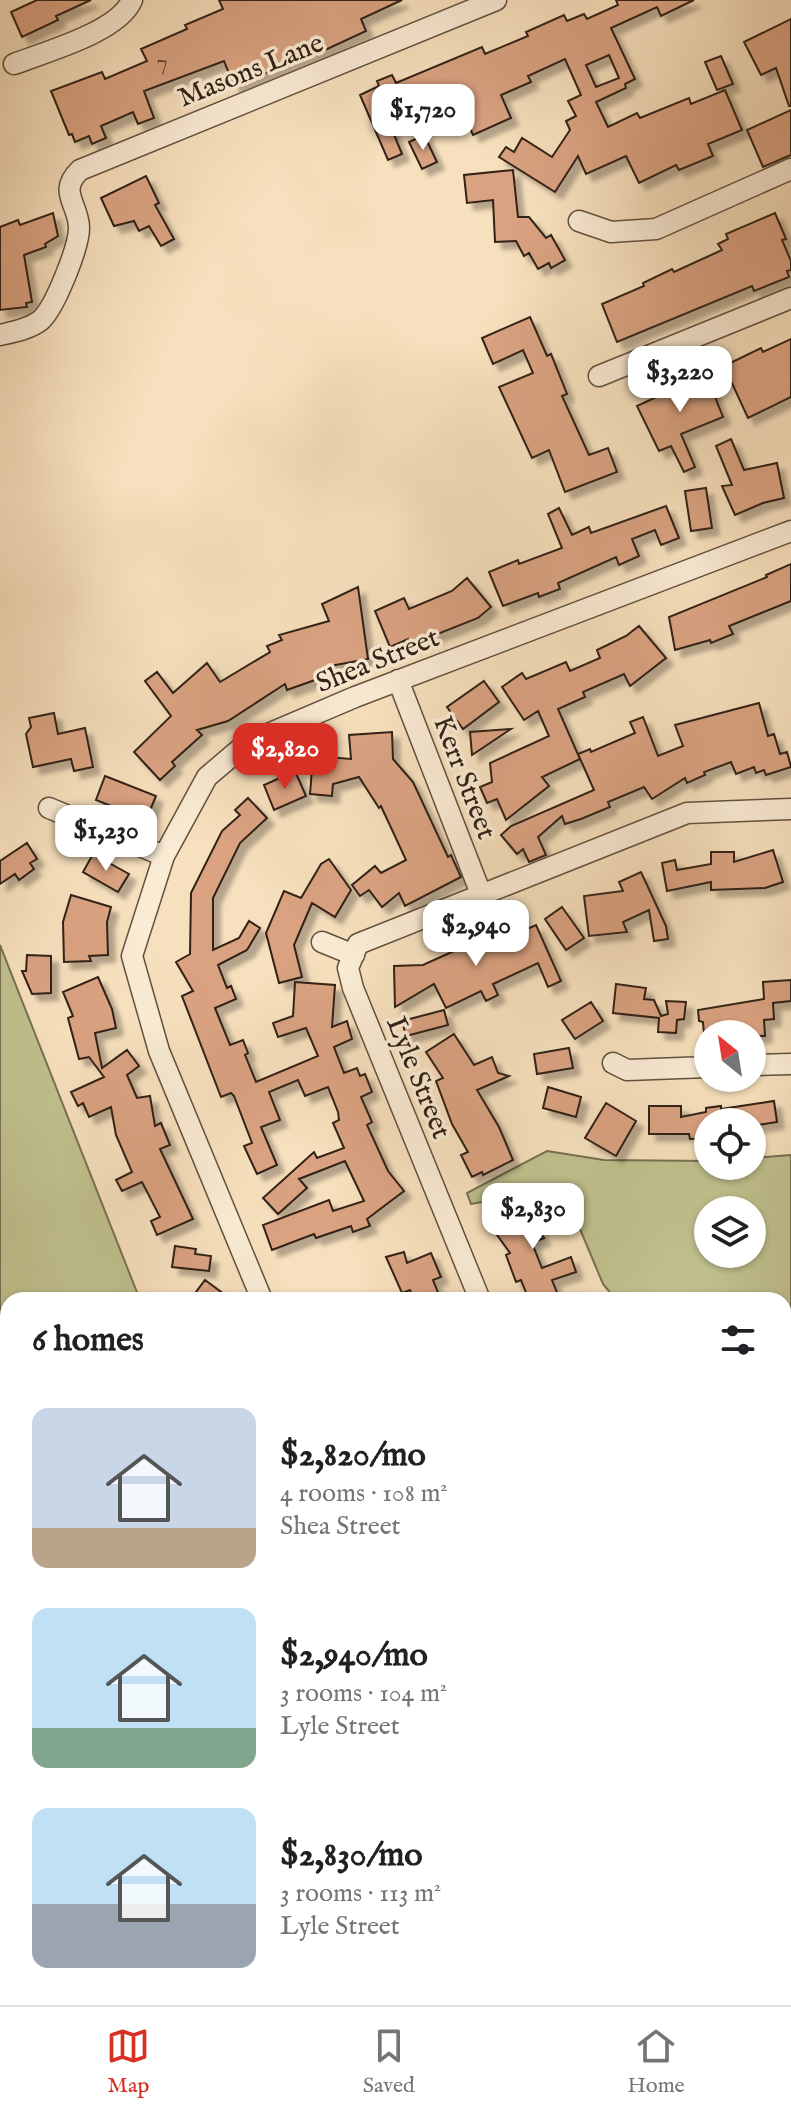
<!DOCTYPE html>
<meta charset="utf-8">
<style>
:root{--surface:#fff;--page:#f6f6f6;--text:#202124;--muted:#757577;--line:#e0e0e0;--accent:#d93025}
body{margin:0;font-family:"IM FELL English",serif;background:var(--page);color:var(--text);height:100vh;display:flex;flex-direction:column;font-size:30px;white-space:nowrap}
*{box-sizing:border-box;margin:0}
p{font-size:26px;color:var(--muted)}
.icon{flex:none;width:44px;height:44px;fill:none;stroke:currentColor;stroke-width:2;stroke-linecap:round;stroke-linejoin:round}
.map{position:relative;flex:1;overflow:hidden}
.side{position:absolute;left:0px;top:1292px;width:792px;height:714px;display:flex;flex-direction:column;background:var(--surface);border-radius:24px 24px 0 0;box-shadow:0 2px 6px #0004}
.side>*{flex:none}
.needle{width:52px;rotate:330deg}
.fabs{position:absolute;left:694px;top:1020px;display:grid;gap:16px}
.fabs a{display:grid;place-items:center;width:72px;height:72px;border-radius:50%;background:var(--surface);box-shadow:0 2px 6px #0004;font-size:40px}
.price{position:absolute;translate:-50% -68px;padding:0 18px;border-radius:16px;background:#fff;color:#222;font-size:26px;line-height:52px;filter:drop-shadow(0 2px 4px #0008)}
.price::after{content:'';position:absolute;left:50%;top:48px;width:24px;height:18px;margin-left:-12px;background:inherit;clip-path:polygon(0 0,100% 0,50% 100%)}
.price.current{background:var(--accent);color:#fff}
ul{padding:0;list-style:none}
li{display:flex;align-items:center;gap:24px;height:200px;padding:0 32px}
li span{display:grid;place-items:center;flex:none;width:224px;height:160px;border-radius:16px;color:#555}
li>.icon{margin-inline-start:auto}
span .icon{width:96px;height:96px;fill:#fffc;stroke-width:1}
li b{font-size:34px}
h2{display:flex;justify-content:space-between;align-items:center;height:96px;padding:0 32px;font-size:34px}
.tab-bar{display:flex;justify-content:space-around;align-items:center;height:112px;border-top:2px solid var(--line);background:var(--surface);font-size:22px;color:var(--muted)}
.tab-bar a{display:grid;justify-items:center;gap:4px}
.tab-bar .current{color:var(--accent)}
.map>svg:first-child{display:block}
.green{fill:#c0c18e;stroke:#787052;stroke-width:2;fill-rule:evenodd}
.building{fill:#daa281;stroke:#302016;stroke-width:2;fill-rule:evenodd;filter:url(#shadow)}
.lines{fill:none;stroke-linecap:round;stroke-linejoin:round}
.minor-casing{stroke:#625040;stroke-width:23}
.major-casing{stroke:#302016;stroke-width:27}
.minor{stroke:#faebd4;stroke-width:20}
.major{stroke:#ecc07e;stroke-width:24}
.labels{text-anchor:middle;stroke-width:7;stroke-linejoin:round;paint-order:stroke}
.number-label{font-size:24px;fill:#5a4031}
.street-label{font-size:28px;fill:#302016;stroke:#faebd4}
</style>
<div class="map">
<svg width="791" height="2005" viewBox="0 0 791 2005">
<defs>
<filter id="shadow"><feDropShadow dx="7" dy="7" stdDeviation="2" flood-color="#0004"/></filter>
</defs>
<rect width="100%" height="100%" fill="#f7e0bd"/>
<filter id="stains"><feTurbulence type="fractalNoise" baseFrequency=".0025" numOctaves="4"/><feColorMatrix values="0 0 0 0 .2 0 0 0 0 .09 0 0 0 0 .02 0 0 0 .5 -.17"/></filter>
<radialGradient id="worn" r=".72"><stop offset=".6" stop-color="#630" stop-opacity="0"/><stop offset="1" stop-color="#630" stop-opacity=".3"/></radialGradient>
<path class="green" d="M0 945 140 1300H8V1715L0 1696Z
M547 1151 604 1160 708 1161V1166H752V1158L791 1155V1421H784V1300H616L603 1284 562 1186 471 1204 467 1193ZM708 1210H752V1254H708Z"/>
<path class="building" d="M37 0H91L56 16 58 20 22 37 11 12Z
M219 0H402L361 19 366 31 308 58 307 56 234 86 224 61 144 91 154 118 138 124 133 112 101 126 106 138 92 144 89 136 75 142 72 134 69 135 51 91 102 72 105 79 147 61 141 49 187 29 185 25 223 9Z
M616 0H694L661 16 657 7 611 28 635 79 625 84 626 88 596 102 608 127 637 113 640 118 689 98 691 104 725 90 742 130 708 144 713 156 679 170 676 165 639 183 626 156 586 174 578 156 555 192 499 157 506 147 514 152 522 138 552 157 570 130 566 121 576 116 568 101 581 95 565 59 528 76 531 82 501 95 511 118 473 135 458 102 423 118 418 107 388 120 402 154 388 160 360 95 379 86 377 81 392 75 396 83 482 47 485 54 528 36 526 32 564 15 567 21 584 14 587 19 618 5ZM609 55 619 78 596 87 586 65Z
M791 19V106H789L776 68 761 75 744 42Z
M721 56 733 84 717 90 705 62Z
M791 110V155L763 167 747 130Z
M424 135 437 162 422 169 409 142Z
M513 170 518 217H529L546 238 551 235 565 260 551 268 549 263 538 269 529 253 524 256 516 241 495 242 493 200 467 203 464 175Z
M146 176 159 203 155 205 174 239 161 246 149 226 139 231 134 221 114 226 101 198Z
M53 213 58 236 45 244 46 247 24 255 32 302 26 303 27 307 0 310V227L18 220 20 225Z
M775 213 786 239 782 240 791 261V270L787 271 789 277 754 291 752 286 617 342 602 304 644 286 643 283 672 269 674 272 722 250 718 244 728 239 726 234Z
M530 317 547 356 551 354 567 394 562 396 589 455 608 448 617 472 565 492 549 450 532 458 499 387 533 373 523 350 493 364 482 338Z
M791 339V397L748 418 724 366 761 348 763 352Z
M705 372 723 417 681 434 695 467 684 472 671 446 659 451 637 406 661 395 659 389Z
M731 439 744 470 777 463 784 498 763 503 735 515 722 486 732 485 716 446Z
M706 488 712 528 691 531 685 491Z
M666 506 679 538 661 545 655 530 632 539 639 556 619 565 616 557 558 583 560 589 539 597 538 593 503 606 489 572 518 560 519 564 562 548 548 514 559 508 572 535 589 527 591 533Z
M791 564V601L729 626 733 634 711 643 710 640 675 650 669 617 767 577 766 575Z
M467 578 491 607 478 618 410 645 408 639 390 647 375 611 404 598 409 609 452 591Z
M358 587 368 659 330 666 332 674 287 690 285 684 228 721 197 730 202 735 172 762 175 766 160 780 134 752 171 716 145 681 157 672 173 693 207 663 220 682 270 652 267 646 282 640 279 635 329 621 322 604Z
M639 626 666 658 630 686 624 674 583 692 585 697 558 709 580 759 542 777 549 786 506 820 497 799 487 803 480 787 492 782 490 763 549 736 538 711 524 720 502 687 522 673 526 679 566 662 570 671 600 658 597 650 626 636Z
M484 681 499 702 463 729 447 707Z
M759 703 768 736 774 734 780 754 787 752 791 767 766 775 764 770 756 773 754 767 736 774 731 762 704 772 705 775 687 783 685 778 652 799 644 787 608 802 610 807 581 819 565 824 562 816 538 837 546 855 529 862 523 849 517 854 501 835 511 826 594 790 578 754 590 749 591 752 635 733 630 722 643 717 658 756 683 746 675 725Z
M54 713 58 734 85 728 93 767 74 771 71 759 33 767 26 734 31 727 29 718Z
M511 729 472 755 470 732Z
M392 732 393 759 413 782 448 857 451 855 461 877 405 906 399 893 382 907 369 890 360 896 352 885 375 866 381 873 406 860 381 806 379 808 359 777 333 784 332 796 310 794 313 756 351 759 349 735Z
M295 771 306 796 274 810 264 785Z
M105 776 156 796 146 820 96 800Z
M248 798 267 818 240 843 213 898V950L239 938 249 921 260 928 247 950 218 965 227 988 231 986 236 999 215 1008 230 1045 243 1040 248 1053 245 1055 256 1082 318 1056 306 1028 278 1037 273 1023 293 1016 295 982 335 985 332 1027 347 1021 352 1039 334 1047 344 1073 357 1068 360 1076 365 1074 372 1092 361 1097 372 1122 367 1125 388 1171 404 1191 367 1219 370 1226 353 1232 351 1226 316 1238 314 1234 272 1250 263 1225 329 1200 333 1211 364 1201 345 1161 299 1179 307 1188 278 1214 263 1198 314 1152 317 1158 344 1148 333 1123 339 1120 338 1112 328 1087 305 1096 298 1080 269 1092 280 1120 261 1127 277 1165 257 1174 244 1146 252 1143 234 1096 231 1093 221 1097 182 996 193 991 176 962 190 954 191 893 222 831 240 815 235 810Z
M27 843 37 859 30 863 34 869 19 880 15 874 0 884V861Z
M773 850 783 882 765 888 711 890V882L667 891 662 863 675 860 677 870 711 864V852H734V862Z
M93 854 129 874 118 892 83 872Z
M329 859 351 890 335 917 312 903 294 945 302 977 279 983 266 933 284 891 301 898 321 864Z
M641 872 666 926 668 939 654 941 649 910 623 922 627 932 589 936 584 896 623 891 619 882Z
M71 895 111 907 107 922 108 955 89 956 91 961 64 962 63 922Z
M562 907 584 938 566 950 545 919Z
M536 925 561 981 548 987 538 963 493 984 498 995 486 1001 481 991 446 1008 434 984 395 1007 394 966 423 965 498 931 502 940Z
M27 955 51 956V993L32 994 22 971H26Z
M98 977 112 1009 116 1028 95 1033 102 1068 127 1050 139 1066 127 1075 137 1098 150 1096 155 1126 161 1123 170 1145 160 1149 193 1219 157 1235 151 1221 160 1217 142 1182 122 1191 116 1180 132 1172 116 1135 111 1107 89 1117 83 1103 78 1106 71 1092 104 1077 89 1057 79 1059 68 1018 73 1016 63 992Z
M791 980V1001L773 1003 774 1019 764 1020 765 1036 704 1034 703 1022 699 1021 698 1010 764 999 763 982Z
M616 984 646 988 644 999 654 1000 661 1016 668 1014 666 1001 686 1002 684 1019 677 1020 676 1033 658 1032 659 1018 613 1013Z
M591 1002 603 1021 575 1039 562 1020Z
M444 1010 448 1025 406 1036 402 1021Z
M454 1034 474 1065 492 1057 498 1073 509 1076 477 1090 499 1127 513 1160 483 1175 482 1172 472 1177 461 1155 468 1152 452 1124 436 1081 443 1078 426 1052Z
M569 1048 573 1068 537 1074 534 1054Z
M548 1087 581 1097 576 1117 543 1108Z
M774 1101 777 1122 752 1126V1122H708V1138L690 1139 689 1134H649V1106H681V1117L706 1112V1108L721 1106V1109Z
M606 1103 636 1121 616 1156 585 1138Z
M555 1192 559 1208 529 1216 544 1238 532 1243 542 1268 571 1257 576 1272 552 1280 560 1300H529L521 1280 516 1282 506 1255 510 1253 497 1235 511 1225 508 1222H503L533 1198Z
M175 1246 196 1249 195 1254 211 1256 209 1271 172 1267Z
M404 1252 407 1263 431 1253 441 1277 433 1280 441 1300H414L410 1290 402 1293 386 1257Z
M205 1280 232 1300H190Z"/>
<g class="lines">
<defs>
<path id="minor" d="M14 64C45 52 119 32 132 0
M579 221 611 232 656 229 791 169
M0 335C13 332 30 329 41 320 55 307 79 247 79 228 79 204 57 192 80 170L496 0
M599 376 791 298
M398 680 481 894
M49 808 164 856
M322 942 354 955
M613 1063 627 1070 708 1067
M752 1065 791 1064
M262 1300 159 1051 132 956 164 856 207 777 247 743 355 697 791 531
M480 1300 353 988 348 968 358 944 687 813 791 809
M784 1555 791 1554
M784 1756H791
M168 1998 173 2004 179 2005
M536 1998 539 2005
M202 2005 204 1998
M275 2005 303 1998"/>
<path id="major" d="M784 1792H791
M0 1809H8"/>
</defs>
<use href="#minor" class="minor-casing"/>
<use href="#major" class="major-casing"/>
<use href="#minor" class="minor"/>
<use href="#major" class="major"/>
</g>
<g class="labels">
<g class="number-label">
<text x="162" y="69">7</text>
</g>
<g class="street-label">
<text transform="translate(250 69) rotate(-22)" y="10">Masons Lane</text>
<text transform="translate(377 659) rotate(-22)" y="10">Shea Street</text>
<text transform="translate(466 777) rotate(69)" y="10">Kerr Street</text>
<text transform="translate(420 1077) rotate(68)" y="10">Lyle Street</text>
</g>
</g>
<rect width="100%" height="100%" filter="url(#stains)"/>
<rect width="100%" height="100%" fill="url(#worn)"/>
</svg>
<div class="fabs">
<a><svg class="needle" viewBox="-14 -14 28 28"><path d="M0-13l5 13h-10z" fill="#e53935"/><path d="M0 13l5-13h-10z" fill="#757577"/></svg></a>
<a><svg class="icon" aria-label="locate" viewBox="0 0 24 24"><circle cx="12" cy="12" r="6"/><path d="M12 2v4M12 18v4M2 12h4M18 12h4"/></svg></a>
<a><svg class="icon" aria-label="layers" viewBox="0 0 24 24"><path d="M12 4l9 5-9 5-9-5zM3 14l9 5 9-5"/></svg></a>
</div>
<b class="price" style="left:423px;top:152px">$1,720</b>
<b class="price" style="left:680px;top:414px">$3,220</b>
<b class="price current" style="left:285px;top:791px">$2,820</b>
<b class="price" style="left:106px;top:873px">$1,230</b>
<b class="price" style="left:476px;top:968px">$2,940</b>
<b class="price" style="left:533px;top:1251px">$2,830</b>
<section class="side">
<h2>6 homes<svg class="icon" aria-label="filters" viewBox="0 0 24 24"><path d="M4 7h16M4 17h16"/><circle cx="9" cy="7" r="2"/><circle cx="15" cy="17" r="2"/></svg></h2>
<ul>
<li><span style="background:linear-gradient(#c9d6e8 75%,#b9a48a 0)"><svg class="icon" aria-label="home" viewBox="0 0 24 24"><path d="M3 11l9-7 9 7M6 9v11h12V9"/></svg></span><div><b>$2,820/mo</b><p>4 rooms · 108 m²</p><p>Shea Street</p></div></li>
<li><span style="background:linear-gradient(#bfe0f5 75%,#7fa58c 0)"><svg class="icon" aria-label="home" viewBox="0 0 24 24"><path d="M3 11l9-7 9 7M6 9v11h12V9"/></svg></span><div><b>$2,940/mo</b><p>3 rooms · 104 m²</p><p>Lyle Street</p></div></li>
<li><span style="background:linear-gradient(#bfe0f5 60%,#9aa5b1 0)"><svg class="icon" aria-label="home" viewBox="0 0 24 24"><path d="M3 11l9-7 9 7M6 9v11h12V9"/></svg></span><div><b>$2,830/mo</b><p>3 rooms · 113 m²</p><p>Lyle Street</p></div></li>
</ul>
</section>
</div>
<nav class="tab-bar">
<a class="current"><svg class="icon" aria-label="map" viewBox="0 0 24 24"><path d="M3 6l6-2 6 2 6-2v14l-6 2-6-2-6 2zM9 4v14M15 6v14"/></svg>Map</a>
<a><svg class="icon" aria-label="saved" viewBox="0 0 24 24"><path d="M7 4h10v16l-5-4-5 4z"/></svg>Saved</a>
<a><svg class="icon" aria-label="home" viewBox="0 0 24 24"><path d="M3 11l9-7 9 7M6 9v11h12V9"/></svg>Home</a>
</nav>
